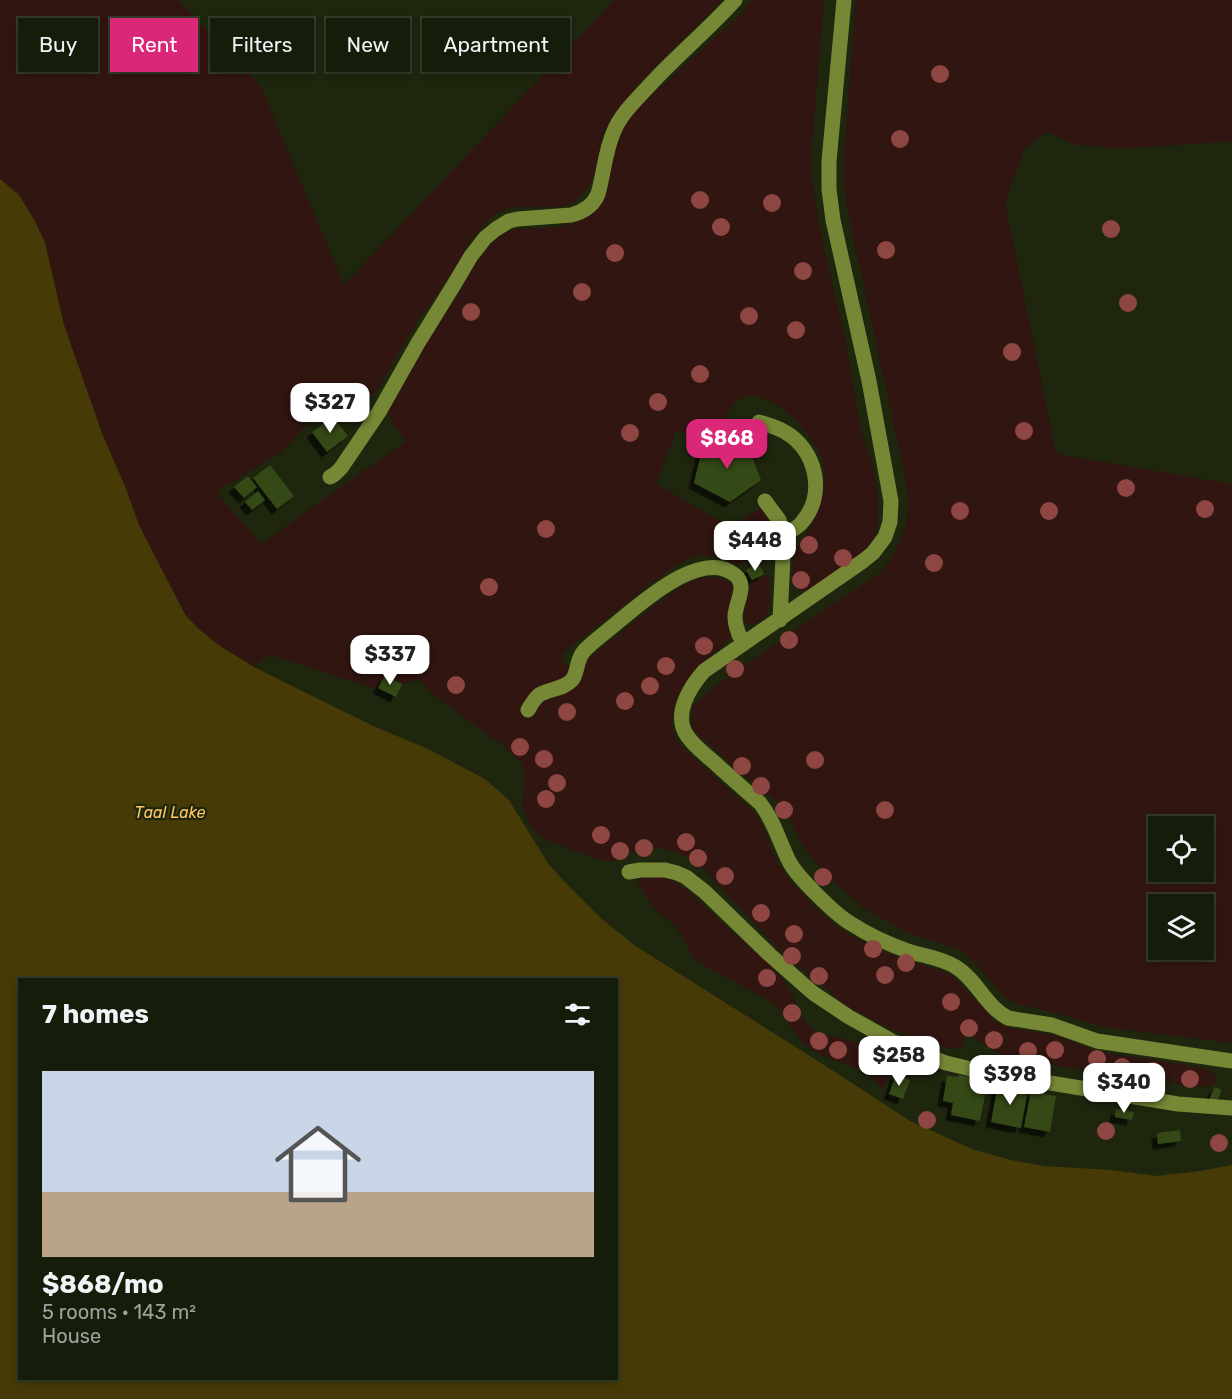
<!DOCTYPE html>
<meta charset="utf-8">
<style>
:root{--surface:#161c0a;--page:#232918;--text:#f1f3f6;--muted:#9ea19c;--line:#353a2b;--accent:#db2777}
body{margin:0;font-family:Rubik,sans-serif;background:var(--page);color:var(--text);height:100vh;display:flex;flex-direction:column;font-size:22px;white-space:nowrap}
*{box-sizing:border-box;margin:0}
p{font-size:20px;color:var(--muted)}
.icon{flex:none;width:33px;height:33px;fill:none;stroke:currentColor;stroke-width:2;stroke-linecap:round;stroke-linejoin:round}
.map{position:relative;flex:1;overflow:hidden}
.sheet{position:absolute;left:18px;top:978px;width:600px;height:402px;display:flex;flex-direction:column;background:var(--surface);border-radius:0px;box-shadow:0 3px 9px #0003,0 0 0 2px var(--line)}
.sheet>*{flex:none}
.banner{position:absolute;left:18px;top:18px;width:600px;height:54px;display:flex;gap:12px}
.tools{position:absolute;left:1148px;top:816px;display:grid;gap:12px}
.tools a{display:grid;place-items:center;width:66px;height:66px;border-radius:0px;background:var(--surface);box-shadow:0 3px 9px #0003,0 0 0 2px var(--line);font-size:30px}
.price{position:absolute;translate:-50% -51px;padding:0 14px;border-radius:12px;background:#fff;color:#222;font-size:20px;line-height:39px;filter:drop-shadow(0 2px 3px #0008)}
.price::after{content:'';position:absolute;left:50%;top:36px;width:18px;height:14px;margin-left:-9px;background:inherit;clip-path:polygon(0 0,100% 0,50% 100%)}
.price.current{background:var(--accent);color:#fff}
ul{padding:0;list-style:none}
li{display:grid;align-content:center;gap:12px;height:318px;padding:0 24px}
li+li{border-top:2px solid var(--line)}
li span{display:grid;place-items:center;height:186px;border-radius:0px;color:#555}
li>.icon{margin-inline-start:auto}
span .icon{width:108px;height:108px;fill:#fffc;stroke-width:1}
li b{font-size:26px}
h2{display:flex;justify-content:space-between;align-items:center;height:72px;padding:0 24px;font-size:26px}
.tag{padding:0 21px;border-radius:0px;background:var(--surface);box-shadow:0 3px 9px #0003,0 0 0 2px var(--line);font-size:21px;line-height:54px}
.tag.current{background:var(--accent);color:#fff}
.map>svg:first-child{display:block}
.green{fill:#311510;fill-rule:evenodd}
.water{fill:#463a07;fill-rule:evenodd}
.building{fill:#364819;filter:url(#shadow)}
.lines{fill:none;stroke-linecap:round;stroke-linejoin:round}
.minor{stroke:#768836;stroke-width:15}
.tree{fill:#8d4641}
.labels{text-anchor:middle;stroke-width:4.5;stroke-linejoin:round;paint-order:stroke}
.water-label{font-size:16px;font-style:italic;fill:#ffc661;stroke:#1e260e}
</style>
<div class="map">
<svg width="1232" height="1399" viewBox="0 0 1232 1399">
<defs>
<filter id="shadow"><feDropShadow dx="-5.5" dy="5.5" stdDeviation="0" flood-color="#0009"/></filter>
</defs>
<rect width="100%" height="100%" fill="#1e260e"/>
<path class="green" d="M0 0H178L261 87 344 285 614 0H723C684 42 637 77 607 127 601 136 601 146 599 157 597 172 591 186 580 197 559 217 529 200 505 210 477 220 464 255 448 278 439 292 429 305 419 319 406 339 394 361 382 381L381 385 365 404 349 413 336 403 316 415 281 452 216 492 261 544 406 441C399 431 389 423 389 410L431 334 460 291 475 265 496 239 506 232 518 229 556 227 576 222 592 213 623 127 633 113 718 34 735 21 752 0H824L811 159C814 218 831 273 843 329 851 366 855 405 864 441 866 449 870 456 872 463 876 483 883 516 875 535 866 556 829 576 810 590 807 590 803 591 801 591 788 588 792 558 796 549 799 542 804 537 808 530 812 524 815 516 818 509 822 496 827 479 823 464 818 438 785 405 760 397 737 390 729 410 722 427L676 432 656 484 731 527 761 507 774 525C775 547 766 550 749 559 744 562 741 565 736 564 730 564 732 563 727 560 719 556 709 555 700 556 686 558 674 568 662 575L568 649 562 656 563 662 572 669 585 661 665 597 683 585 701 578 714 577 727 580 733 585 735 593 731 637 724 646 698 666 689 677 675 701 672 727 676 738 682 747 754 812C766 827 769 845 778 862 787 880 820 914 837 926 852 937 882 951 899 958 918 965 939 966 955 978L995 1021 1009 1028 1055 1035 1096 1051 1197 1067C1205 1069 1217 1071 1216 1081L1210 1086 1198 1087 1038 1063 998 1053 971 1036H966L963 1045 960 1049 948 1048 913 1038 885 1026 845 1005 814 978 799 967 782 952 743 912 723 889 700 866 685 856 675 852 655 847 640 848 614 861H602L546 840 536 833 528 821 522 807 525 774 521 762 499 742 440 700 418 679 405 684 385 674 376 689 274 656 265 657 254 667 220 646 200 630 186 616 159 564 139 525 125 486 103 436 64 325 45 243 35 221 19 195 0 179Z
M856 0H1232V141L1119 149 1073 144 1048 132 1025 148 1005 202 1056 454 1232 484V1043L1109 1028 1051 1012 1019 1005 1006 998 980 968 965 953 952 947 912 935 865 909 831 880 817 864 802 844 789 817 774 799 748 779 696 733 691 724 692 710 696 703 706 693 812 618 880 573 893 556 906 525 908 502 906 481 847 209 844 183V151ZM1158 826H1203V872H1158ZM1158 904H1203V950H1158Z
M766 575 769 577V580C771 602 776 614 751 626L744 622C742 609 749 599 749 587L753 582Z
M647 876C653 876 660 875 665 877 687 886 705 907 722 923 743 941 765 958 783 979 794 993 797 1010 807 1023 821 1042 865 1035 885 1060 887 1064 889 1068 889 1073 889 1078 884 1085 882 1090L872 1076 857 1068 828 1058 813 1050 799 1039 778 1007 763 997 708 968 692 958 685 940 673 924 657 911 645 895 636 879Z"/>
<path class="water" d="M0 179 19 195 35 221 45 243 64 325 103 436 125 486 139 525 159 564 186 616 200 630 220 646 254 667 373 726 428 749 485 779 509 800 549 865 565 882 602 919 634 945 832 1070 910 1121 972 1149 1011 1160 1045 1166 1111 1170 1157 1176 1200 1171 1232 1165V1399H0ZM20 980H616V1378H20Z"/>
<path class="building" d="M333 417 348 436 327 452 312 432Z
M746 441 761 480 730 502 694 483 703 446Z
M270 465 294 496 277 509 253 478Z
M248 476 257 487 244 498 234 487Z
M258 491 265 500 252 510 245 502Z
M759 563 764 574 752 580 746 570Z
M385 676 402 684 396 697 378 688Z
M896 1074 910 1080 903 1099 889 1094Z
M959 1075 988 1080 980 1121 951 1115 953 1103 943 1101 947 1076 958 1077Z
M998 1085 1028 1090 1021 1128 991 1122Z
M1215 1087 1222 1090 1216 1103 1209 1100Z
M1031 1091 1056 1096 1050 1132 1024 1127Z
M1116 1109 1134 1112 1132 1120 1115 1117Z
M1180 1130 1181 1141 1158 1144 1157 1133Z"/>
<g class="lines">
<path class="minor" d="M844 0 829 161V189L833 220 869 381 891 501 890 522 885 537 873 553 863 561 704 671C689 688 672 716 688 737 695 747 706 755 715 763 730 777 745 790 760 803 774 821 779 841 789 861 796 876 835 914 850 923 867 934 888 944 908 951 923 956 942 958 956 967 977 980 986 1007 1008 1018L1052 1025 1097 1041 1232 1061
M759 422C768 425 777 427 785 432 816 450 826 493 803 521 798 528 791 531 784 535
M330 477 335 474 341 468 379 412 418 343 455 283 471 256 485 238 496 229 509 221 518 219 571 215C583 212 593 206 598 194 604 173 605 151 614 131 621 114 635 101 647 88 675 57 707 31 735 0
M765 501 779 520 784 535 780 620
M528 710C531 705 534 699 539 695 549 689 564 689 572 680 578 673 576 660 584 651 594 640 608 631 619 621 644 601 702 548 735 575 749 586 734 604 735 618 735 627 739 635 743 644
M629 872 640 870H665L677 873 686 877 705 892 770 955 813 993 849 1017 892 1041 917 1052 946 1063 984 1072 1178 1104 1232 1108"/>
</g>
<g class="tree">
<circle cx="940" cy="74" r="9"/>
<circle cx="900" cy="139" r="9"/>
<circle cx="700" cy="200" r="9"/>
<circle cx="772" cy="203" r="9"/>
<circle cx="721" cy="227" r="9"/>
<circle cx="1111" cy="229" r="9"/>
<circle cx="886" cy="250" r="9"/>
<circle cx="615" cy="253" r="9"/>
<circle cx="803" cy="271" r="9"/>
<circle cx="582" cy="292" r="9"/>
<circle cx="1128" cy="303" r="9"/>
<circle cx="471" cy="312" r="9"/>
<circle cx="749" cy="316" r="9"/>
<circle cx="796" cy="330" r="9"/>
<circle cx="1012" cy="352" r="9"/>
<circle cx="700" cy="374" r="9"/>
<circle cx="658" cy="402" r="9"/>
<circle cx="1024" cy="431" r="9"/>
<circle cx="630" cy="433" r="9"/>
<circle cx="1126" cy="488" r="9"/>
<circle cx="1205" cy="509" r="9"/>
<circle cx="960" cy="511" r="9"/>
<circle cx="1049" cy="511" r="9"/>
<circle cx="546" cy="529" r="9"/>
<circle cx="809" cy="545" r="9"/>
<circle cx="843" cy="558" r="9"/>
<circle cx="934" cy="563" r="9"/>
<circle cx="801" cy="580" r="9"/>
<circle cx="489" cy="587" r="9"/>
<circle cx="789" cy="640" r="9"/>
<circle cx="704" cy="646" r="9"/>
<circle cx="666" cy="666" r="9"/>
<circle cx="735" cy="669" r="9"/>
<circle cx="456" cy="685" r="9"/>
<circle cx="650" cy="686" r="9"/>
<circle cx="625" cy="701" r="9"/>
<circle cx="567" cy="712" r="9"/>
<circle cx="520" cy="747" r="9"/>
<circle cx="544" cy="759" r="9"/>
<circle cx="815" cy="760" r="9"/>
<circle cx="742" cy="766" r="9"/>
<circle cx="557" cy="783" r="9"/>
<circle cx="761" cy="786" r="9"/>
<circle cx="546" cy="799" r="9"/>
<circle cx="784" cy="810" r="9"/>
<circle cx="885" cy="810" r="9"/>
<circle cx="601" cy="835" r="9"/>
<circle cx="686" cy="842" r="9"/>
<circle cx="644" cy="848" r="9"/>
<circle cx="620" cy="851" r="9"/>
<circle cx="698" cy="858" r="9"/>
<circle cx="725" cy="876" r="9"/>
<circle cx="823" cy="877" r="9"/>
<circle cx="761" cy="913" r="9"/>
<circle cx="794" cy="934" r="9"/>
<circle cx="873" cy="949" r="9"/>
<circle cx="792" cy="956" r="9"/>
<circle cx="906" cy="963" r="9"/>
<circle cx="885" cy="975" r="9"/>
<circle cx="819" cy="976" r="9"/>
<circle cx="767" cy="978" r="9"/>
<circle cx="951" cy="1002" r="9"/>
<circle cx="792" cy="1013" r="9"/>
<circle cx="969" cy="1028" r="9"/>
<circle cx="994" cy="1040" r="9"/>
<circle cx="819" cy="1041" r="9"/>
<circle cx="838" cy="1050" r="9"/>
<circle cx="1055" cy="1050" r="9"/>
<circle cx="1028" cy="1051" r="9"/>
<circle cx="1097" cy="1059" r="9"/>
<circle cx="890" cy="1061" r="9"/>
<circle cx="1122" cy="1067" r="9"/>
<circle cx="1153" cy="1071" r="9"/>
<circle cx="1190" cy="1079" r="9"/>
<circle cx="927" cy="1120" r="9"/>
<circle cx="1106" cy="1131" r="9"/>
<circle cx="1219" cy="1143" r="9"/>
</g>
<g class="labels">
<g class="water-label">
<text x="170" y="818">Taal Lake</text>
</g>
</g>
</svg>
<div class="tools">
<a><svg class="icon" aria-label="locate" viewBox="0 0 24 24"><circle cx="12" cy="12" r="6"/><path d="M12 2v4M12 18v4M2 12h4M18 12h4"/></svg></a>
<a><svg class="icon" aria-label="layers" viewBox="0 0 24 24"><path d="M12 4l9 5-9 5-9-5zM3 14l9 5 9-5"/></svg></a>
</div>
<b class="price" style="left:330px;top:434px">$327</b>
<b class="price current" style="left:727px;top:470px">$868</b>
<b class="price" style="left:755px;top:572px">$448</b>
<b class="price" style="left:390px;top:686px">$337</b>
<b class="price" style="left:899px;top:1087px">$258</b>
<b class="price" style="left:1010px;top:1106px">$398</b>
<b class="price" style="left:1124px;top:1114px">$340</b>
<div class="banner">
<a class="tag">Buy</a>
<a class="tag current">Rent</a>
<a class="tag">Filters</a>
<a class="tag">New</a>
<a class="tag">Apartment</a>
</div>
<section class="sheet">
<h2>7 homes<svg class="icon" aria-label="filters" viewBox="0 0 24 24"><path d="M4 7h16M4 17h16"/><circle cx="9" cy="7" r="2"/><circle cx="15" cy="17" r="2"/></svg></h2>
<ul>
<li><span style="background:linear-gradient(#c9d6e8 65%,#b9a48a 0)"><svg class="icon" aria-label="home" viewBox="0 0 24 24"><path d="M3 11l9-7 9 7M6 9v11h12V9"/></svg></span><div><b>$868/mo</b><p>5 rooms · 143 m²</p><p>House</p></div></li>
</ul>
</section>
</div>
